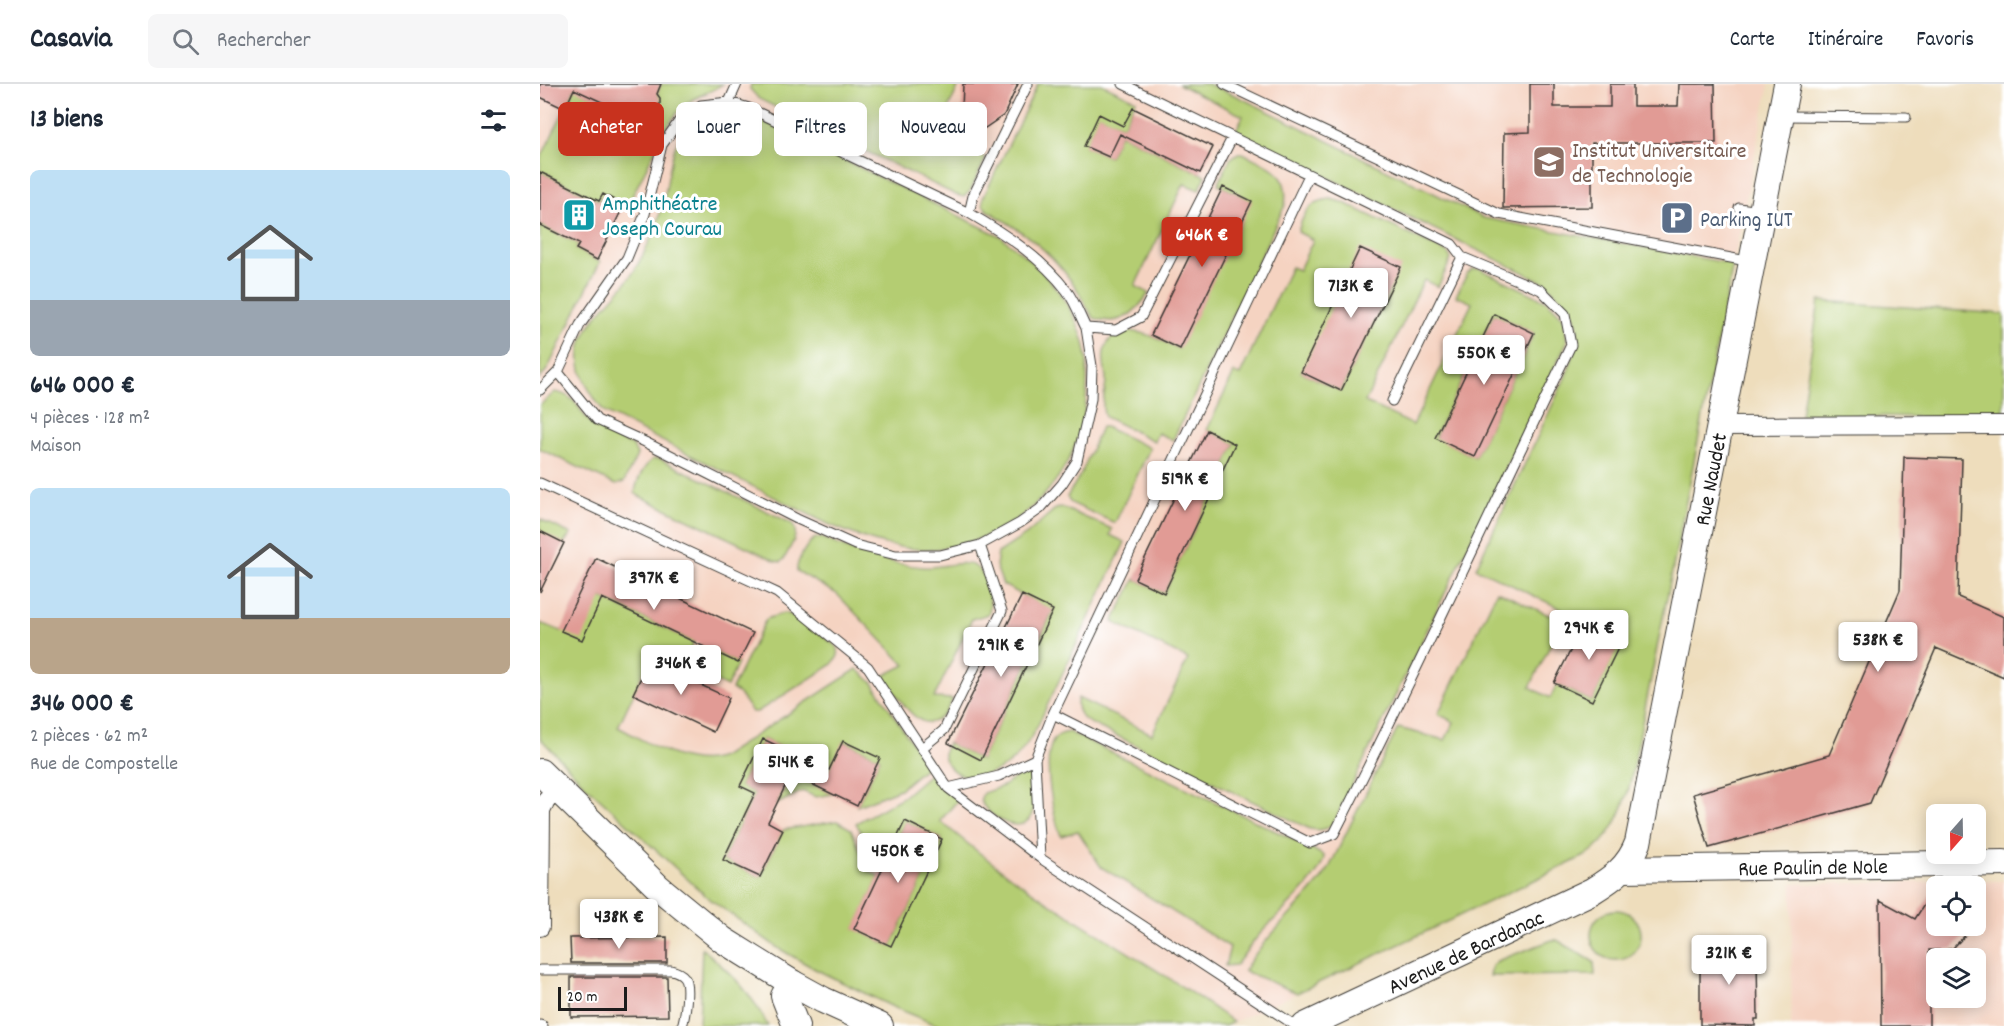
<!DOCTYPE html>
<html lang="fr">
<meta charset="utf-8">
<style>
:root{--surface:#fff;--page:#f6f6f7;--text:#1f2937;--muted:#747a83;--line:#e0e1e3;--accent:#c8321e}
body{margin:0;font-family:Dekko,sans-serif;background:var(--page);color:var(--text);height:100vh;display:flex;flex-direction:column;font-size:22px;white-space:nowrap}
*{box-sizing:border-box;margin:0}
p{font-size:20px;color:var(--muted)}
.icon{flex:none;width:33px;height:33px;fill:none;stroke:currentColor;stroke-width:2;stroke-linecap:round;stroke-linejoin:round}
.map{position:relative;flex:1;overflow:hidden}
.sheet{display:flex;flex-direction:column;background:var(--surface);width:540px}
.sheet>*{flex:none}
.guide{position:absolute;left:18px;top:18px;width:570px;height:54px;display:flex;gap:12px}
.needle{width:39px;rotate:200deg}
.controls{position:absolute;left:1386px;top:720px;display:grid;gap:12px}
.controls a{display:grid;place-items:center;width:60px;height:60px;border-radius:9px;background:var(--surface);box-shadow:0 3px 15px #0003;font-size:30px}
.scale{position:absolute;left:18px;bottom:15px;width:69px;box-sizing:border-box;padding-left:6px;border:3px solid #1c1c1c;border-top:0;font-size:16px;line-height:21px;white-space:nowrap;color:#1c1c1c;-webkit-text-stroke:4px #fff;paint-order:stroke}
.price{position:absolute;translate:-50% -51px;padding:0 14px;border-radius:6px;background:#fff;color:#222;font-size:20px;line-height:39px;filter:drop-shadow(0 2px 3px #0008)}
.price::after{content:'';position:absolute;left:50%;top:36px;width:18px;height:14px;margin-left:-9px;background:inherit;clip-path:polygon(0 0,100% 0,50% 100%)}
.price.selected{background:var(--accent);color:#fff}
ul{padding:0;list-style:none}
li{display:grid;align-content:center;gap:12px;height:318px;padding:0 30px}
li span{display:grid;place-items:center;height:186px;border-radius:9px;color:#555}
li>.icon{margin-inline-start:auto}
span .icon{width:108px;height:108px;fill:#fffc;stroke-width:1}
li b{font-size:26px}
h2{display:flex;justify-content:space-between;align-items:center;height:72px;padding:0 30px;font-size:26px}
.tag{padding:0 21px;border-radius:9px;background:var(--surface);box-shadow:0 3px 15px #0003;font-size:21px;line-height:54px}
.tag.selected{background:var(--accent);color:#fff}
header{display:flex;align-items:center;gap:36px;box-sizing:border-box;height:84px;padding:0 30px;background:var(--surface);border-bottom:2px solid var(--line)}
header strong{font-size:28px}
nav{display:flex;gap:33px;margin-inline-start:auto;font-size:21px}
.search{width:420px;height:54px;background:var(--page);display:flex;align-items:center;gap:15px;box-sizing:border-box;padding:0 21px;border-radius:9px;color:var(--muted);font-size:22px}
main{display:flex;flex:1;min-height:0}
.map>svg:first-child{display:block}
.built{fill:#f5d3c1;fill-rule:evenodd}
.green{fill:#b4cd72;stroke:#687447;stroke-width:1.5;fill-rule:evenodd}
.building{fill:#e19b95}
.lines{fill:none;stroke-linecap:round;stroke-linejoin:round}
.lane-casing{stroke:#3c3934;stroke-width:11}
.street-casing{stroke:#3c3934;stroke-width:20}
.secondary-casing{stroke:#3c3934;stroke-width:28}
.lane{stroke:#fff;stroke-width:9}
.street{stroke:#fff;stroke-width:18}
.secondary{stroke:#fff;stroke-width:26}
.labels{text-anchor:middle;stroke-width:6;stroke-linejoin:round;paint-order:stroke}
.education-label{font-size:22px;fill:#785e54;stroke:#fff;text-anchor:start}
.culture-label{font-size:22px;fill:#0d838f;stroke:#fff;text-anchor:start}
.service-label{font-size:22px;fill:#4e5e75;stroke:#fff;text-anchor:start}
.street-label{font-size:22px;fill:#1c1c1c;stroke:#fff}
</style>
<header>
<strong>Casavia</strong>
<div class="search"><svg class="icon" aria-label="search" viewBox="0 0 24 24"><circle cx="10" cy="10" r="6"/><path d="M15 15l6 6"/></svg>Rechercher</div>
<nav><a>Carte</a><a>Itinéraire</a><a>Favoris</a></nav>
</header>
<main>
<section class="sheet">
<h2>13 biens<svg class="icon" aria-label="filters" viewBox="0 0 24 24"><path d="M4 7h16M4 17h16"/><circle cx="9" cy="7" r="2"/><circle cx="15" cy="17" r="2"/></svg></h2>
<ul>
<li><span style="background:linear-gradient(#bfe0f5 70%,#9aa5b1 0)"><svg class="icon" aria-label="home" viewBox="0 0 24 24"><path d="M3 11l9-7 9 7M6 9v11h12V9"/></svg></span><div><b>646 000 €</b><p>4 pièces · 128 m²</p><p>Maison</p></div></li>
<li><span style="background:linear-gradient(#bfe0f5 70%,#b9a48a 0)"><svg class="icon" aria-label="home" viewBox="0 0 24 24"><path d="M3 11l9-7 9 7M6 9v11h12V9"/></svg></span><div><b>346 000 €</b><p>2 pièces · 62 m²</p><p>Rue de Compostelle</p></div></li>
</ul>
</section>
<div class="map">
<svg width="1464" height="942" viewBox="0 0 1464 942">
<rect width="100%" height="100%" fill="#fff"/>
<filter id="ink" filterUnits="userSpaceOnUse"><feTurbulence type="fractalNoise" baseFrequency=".0167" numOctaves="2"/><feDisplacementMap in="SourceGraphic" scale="12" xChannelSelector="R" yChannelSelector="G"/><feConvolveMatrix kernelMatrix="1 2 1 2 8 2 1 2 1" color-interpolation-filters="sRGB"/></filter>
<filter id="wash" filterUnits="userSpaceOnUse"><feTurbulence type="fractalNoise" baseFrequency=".008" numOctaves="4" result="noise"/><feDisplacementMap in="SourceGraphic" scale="24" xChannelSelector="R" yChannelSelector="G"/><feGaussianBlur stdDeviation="1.35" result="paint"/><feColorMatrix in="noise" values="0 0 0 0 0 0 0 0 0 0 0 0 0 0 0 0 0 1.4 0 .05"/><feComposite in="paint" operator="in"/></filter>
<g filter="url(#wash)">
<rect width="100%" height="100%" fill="#eeddbc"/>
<path class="built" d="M0 0H1229L1090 700 1076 740 1064 757 1045 772 777 900 685 942H399L353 923 275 885 238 864 167 813 44 700 0 654Z
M1464 797V942H1251L1252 800ZM1396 802H1436V842H1396ZM1396 874H1436V914H1396Z"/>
<path class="green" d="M37 0 102 26C113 28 126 23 117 10L121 0H183C173 7 162 10 152 16 140 23 132 35 125 46L87 123 63 111 59 117 0 88V76Z
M211 0H416L419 1 396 51 446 74 430 107 424 113 416 111 219 15 210 5Z
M498 0H562L596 16 583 42 559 31 545 62 569 73 580 50 666 92 659 106 644 100 595 202 609 209C595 230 579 243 554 234 545 223 541 209 532 198 508 164 482 147 447 126L443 121V114Z
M638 0H668L697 12 944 134 1193 180 1090 700C1082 730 1072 754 1045 772L757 909 704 887C728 847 763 823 788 786L858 644 905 656 914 638 898 630 957 507 1022 537 990 603 1010 614 1017 601 1052 617 1082 554 936 484 1025 294C1045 245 1044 232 1003 198L695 48 703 32Z
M181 25 201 26 460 152C496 179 527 208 542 252 548 268 547 285 547 302 544 386 487 451 403 464 363 470 324 455 288 440L64 328C49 308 35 287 41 261 49 231 79 213 94 187 107 165 117 143 123 119 131 89 128 52 159 33 165 29 174 28 181 25Z
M698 69H703C729 83 750 86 745 121L633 356 618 349 614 357 565 333C560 321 566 308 566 296 566 287 562 277 564 268 574 230 618 254 639 265L711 117 678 100 690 75Z
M790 115 802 118 908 169 911 175 898 203 884 196 825 318 873 341 932 219 916 212 927 190 933 185H940L1007 217 1024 234 1027 258 795 736C789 746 781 747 770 745L548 638C539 632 535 624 538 614L612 650 648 575 573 538 595 495 624 509 695 360 667 346 694 289 700 291 751 183 759 186 773 156 758 148C763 130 769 117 790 115ZM860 183 801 307 761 288ZM954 230 994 249 935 373 895 353Z
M0 141 39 160 36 165 60 178 8 284 0 295Z
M1279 217 1464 230V334L1261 331Z
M15 308C39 312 38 329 54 342 66 351 80 356 93 362L97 371 84 398 76 401 0 365V321Z
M561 343H565L610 364 575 439 531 419 527 413 542 388Z
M113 375H120L251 439C262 449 249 464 244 475L241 478 236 477 99 412 95 409C96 398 104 381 113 375Z
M521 423 572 445 570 451 585 458 497 643C490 656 482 669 471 678 457 689 434 698 417 689 411 686 407 680 404 675V667L408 659 441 676 513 527 463 501 456 482 458 469 487 450 514 426Z
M0 435 31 450 24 459 0 456Z
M276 454H282C315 468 346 480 383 483 398 485 424 474 436 483 450 493 451 515 449 530L432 535 394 614 413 615C387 668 363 618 343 592L365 581 297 510 257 487C256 478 267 458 276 454Z
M62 514 154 558 138 590 109 577 78 643C109 659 147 686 182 673L317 585 333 599 387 682 360 705 317 722 340 674 304 657 281 704 293 710 276 713 262 707 237 720 259 672 223 655 200 702 215 709 183 776 220 793 243 746 297 737 311 745 328 786 339 793 315 845 351 862 402 755 365 737 342 786 316 739 363 713 392 688 418 716 400 737C415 749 430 762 446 774 524 835 614 879 693 938L685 942H399L353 923 275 885 238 864 167 813 44 700 0 654V539L21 547Z
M244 529 259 533 297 563C301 571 296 576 290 582L217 628H212L199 610 192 605 226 535Z
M161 561 198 579 187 603 150 585Z
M529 648 771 764 784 772C783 793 734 834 719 851 711 860 704 871 696 881L685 882 690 863 561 783 538 747 521 752C513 732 502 676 513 657 516 651 522 649 529 648Z
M482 689 489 690C494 697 494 704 494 712 497 757 456 742 440 717L443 709 463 702Z
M1051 851a25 25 0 1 1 50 0a25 25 0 1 1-50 0Z
M1012 856H1017L1054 878 1055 891 950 892 952 882 957 877Z
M162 864C192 891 209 905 228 942H159Z"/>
<g id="blocks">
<path class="building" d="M0 0H121L117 10 120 14V20L117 25 113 28 101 29 98 35 34 5 25 25 0 13Z
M423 0H478L464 31 445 44 436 42 427 36 422 26Z
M990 0H1014V23H1070V0H1093V22H1138L1139 0H1175L1176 59H1052V123L963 124 964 49 990 48Z
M593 24 673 63 660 89 580 50 569 73 544 62 559 30 583 42Z
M0 88 59 117 63 110 84 121 57 176 36 165 39 160 0 141Z
M683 103 712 117 640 265 611 251Z
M820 164 861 183 801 307 761 288Z
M954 230 994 249 935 373 895 354Z
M667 346 695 360 624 509 595 495Z
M1364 373 1422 375 1418 513 1464 533V593L1396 564 1330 719 1169 764 1153 710 1289 671 1360 506Z
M0 447 24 459 0 508Z
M56 474 213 549 198 579 62 514 42 556 21 547Z
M482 511 513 526 441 676 408 659Z
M1046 536 1083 554 1052 617 1014 599Z
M109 577 189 614 173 648 93 610Z
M223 655 289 686 303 657 340 674 317 722 251 690 228 738 243 746 220 793 183 776 215 709 200 702Z
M365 737 402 755 351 862 314 845Z
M1396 802V842H1434L1413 864 1405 866H1389V942H1341L1340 816 1375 835Z
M127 853V879H31L30 854Z
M1208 857V859H1213V875H1217L1218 935H1215V942L1160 941V875H1175L1174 861Z
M31 893H127L128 932 31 933Z"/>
</g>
</g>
<g filter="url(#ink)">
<use href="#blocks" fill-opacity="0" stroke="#3c3934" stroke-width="1.5"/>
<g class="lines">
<defs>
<path id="lane" d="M583 0 912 160 922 173 852 317
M684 0 959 130 1212 178
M189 18 197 0
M1243 32 1366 33
M1199 124 1220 127
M429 129 433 112 488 0
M18 288 57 336 105 358 257 435 315 461 356 471H400L440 461 480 439 500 425 522 400 537 377 551 315 552 282 546 244
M0 306 18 288 40 241 87 174 105 130 122 61 139 37 161 21 189 18 209 24 429 129C465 150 501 173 527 207 535 218 540 232 546 244L576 246 601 233 692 54
M0 399 237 509 328 583 408 704 500 774 756 942
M513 630 770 759 794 750C877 589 952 424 1031 261L1025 230 1001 206 922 173
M382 664 404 646 462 527 440 461
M495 675 500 774
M408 704 459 692 495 675 513 630 769 91
M0 886H131C135 887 141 889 144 893 150 901 145 933 142 942
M0 941 3 942"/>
<path id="street" d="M1180 342 1464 341
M0 843 1 726 6 716 17 705"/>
<g id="secondary">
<path d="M0 688 118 803 183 856 252 899 283 916 340 942"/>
<path id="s1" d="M1083 785 1464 779"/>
<path d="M252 899 244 912 256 942"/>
<path id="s2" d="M765 942 1052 807C1073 794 1089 783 1098 759L1247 0"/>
</g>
</defs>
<use href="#lane" class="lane-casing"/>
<use href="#street" class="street-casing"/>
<use href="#secondary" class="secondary-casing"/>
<use href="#lane" class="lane"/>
<use href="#street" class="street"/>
<use href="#secondary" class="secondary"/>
</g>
</g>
<defs>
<symbol id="university-square" viewBox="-11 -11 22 22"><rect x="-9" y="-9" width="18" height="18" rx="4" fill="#8d6e63" stroke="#fff"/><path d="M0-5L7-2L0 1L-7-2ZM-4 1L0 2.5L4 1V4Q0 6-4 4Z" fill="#fff"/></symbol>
<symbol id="building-square" viewBox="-11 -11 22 22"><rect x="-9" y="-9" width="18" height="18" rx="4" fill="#0f9aa8" stroke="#fff"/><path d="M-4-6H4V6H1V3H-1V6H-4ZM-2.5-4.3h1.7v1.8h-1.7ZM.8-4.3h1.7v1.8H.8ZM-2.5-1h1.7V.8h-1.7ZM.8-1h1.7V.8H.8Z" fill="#fff"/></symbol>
<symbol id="parking-square" viewBox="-11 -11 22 22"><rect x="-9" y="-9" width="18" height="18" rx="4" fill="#5c6f8a" stroke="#fff"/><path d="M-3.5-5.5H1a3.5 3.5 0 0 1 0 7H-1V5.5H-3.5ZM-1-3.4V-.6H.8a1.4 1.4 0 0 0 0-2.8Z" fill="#fff"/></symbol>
</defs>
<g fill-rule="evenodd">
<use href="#university-square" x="990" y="59" width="38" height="38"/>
<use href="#building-square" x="20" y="112" width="38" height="38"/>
<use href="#parking-square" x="1118" y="115" width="38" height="38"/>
</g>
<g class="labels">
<g class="education-label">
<text x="1032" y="73">Institut Universitaire<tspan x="1032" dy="25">de Technologie</tspan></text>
</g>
<g class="culture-label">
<text x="62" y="126">Amphithéatre<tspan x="62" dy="25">Joseph Courau</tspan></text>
</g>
<g class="service-label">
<text x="1160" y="142">Parking IUT</text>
</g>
<g class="street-label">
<text dy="8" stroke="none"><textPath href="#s2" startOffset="756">Rue Naudet</textPath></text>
<text dy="8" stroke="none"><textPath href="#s1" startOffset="190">Rue Paulin de Nole</textPath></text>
<text dy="8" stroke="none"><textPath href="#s2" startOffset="177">Avenue de Bardanac</textPath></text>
</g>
</g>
</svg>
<div class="controls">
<a><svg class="needle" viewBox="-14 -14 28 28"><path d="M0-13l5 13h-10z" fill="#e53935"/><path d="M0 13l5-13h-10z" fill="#747a83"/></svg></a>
<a><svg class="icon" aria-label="locate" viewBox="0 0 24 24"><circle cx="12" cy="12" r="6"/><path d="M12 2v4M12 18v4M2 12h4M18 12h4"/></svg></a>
<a><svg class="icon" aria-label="layers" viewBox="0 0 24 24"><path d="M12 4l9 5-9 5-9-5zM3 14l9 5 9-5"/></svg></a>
</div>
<div class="scale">20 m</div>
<b class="price selected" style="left:662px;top:184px">646K €</b>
<b class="price" style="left:811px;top:235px">713K €</b>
<b class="price" style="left:944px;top:302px">550K €</b>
<b class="price" style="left:645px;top:428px">519K €</b>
<b class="price" style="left:114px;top:527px">397K €</b>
<b class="price" style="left:1049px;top:577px">294K €</b>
<b class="price" style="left:1338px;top:589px">538K €</b>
<b class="price" style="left:461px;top:594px">291K €</b>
<b class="price" style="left:141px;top:612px">346K €</b>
<b class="price" style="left:251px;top:711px">514K €</b>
<b class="price" style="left:358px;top:800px">450K €</b>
<b class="price" style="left:79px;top:866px">438K €</b>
<b class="price" style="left:1189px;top:902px">321K €</b>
<div class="guide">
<a class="tag selected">Acheter</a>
<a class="tag">Louer</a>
<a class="tag">Filtres</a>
<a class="tag">Nouveau</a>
</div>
</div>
</main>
